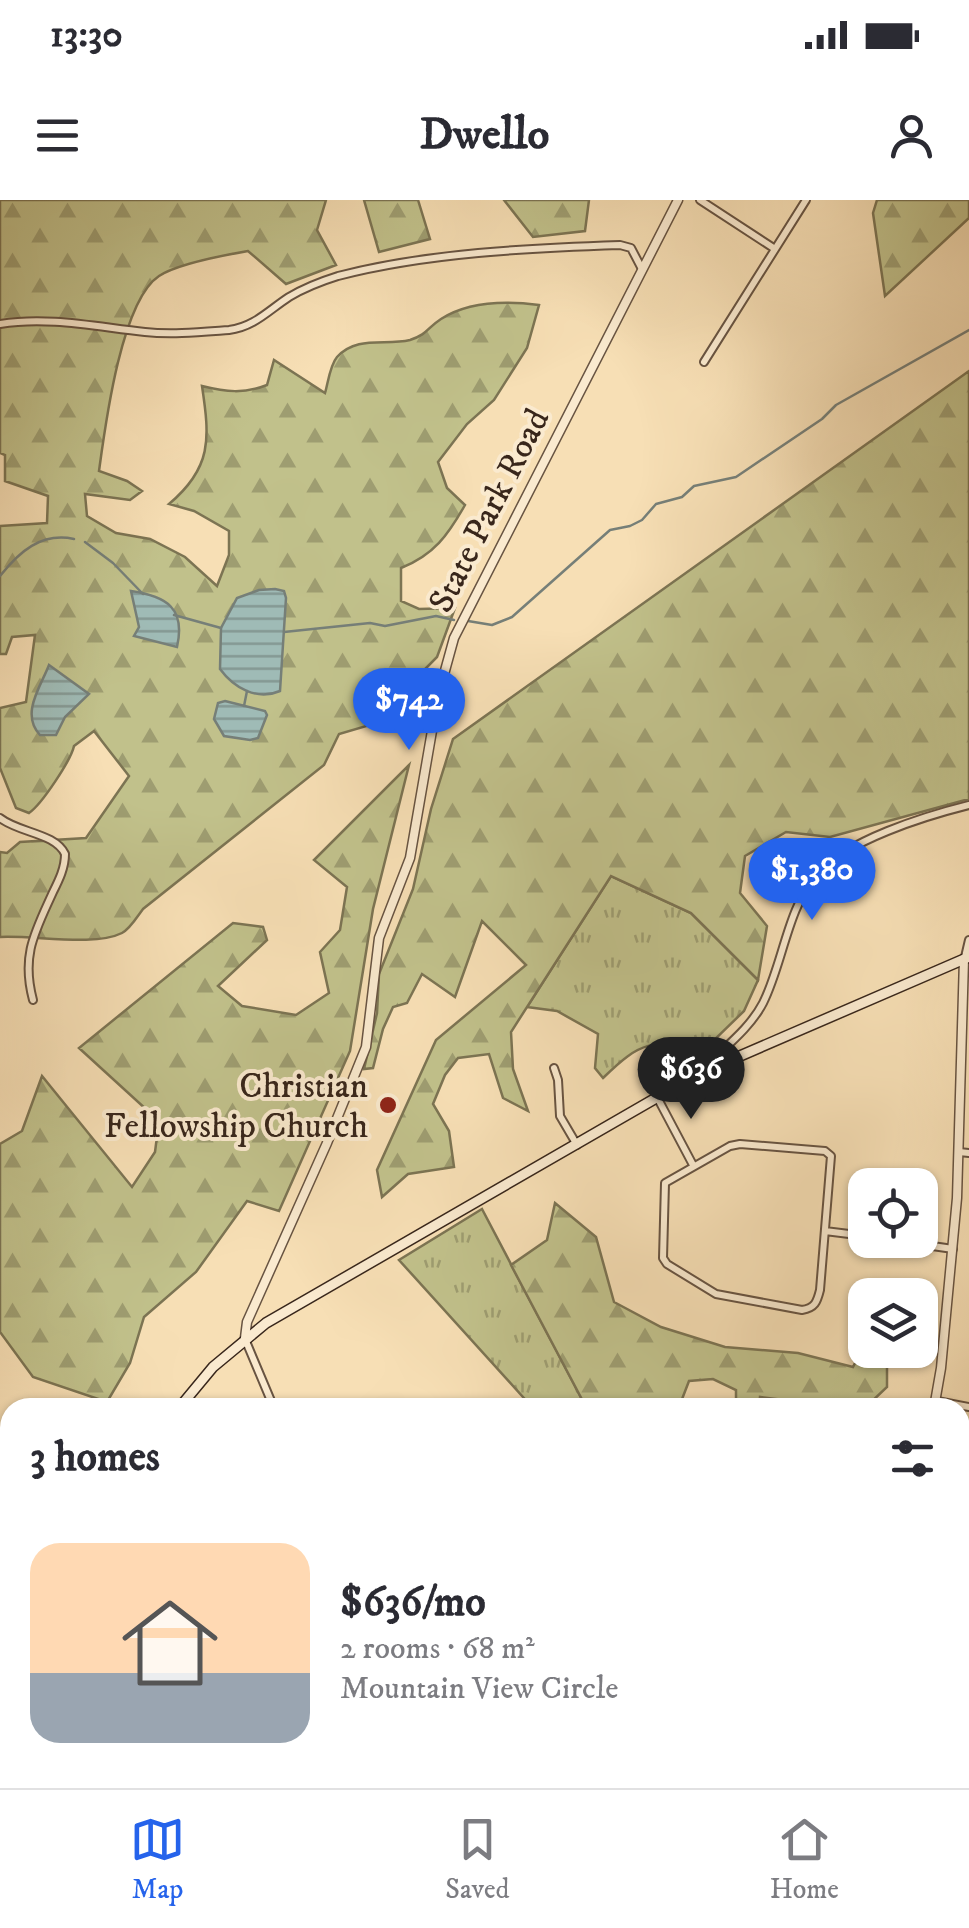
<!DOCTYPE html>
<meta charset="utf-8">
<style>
:root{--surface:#fff;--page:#f2f2f3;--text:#2b2b33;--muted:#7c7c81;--line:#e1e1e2;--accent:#2563eb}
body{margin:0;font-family:"IM FELL DW Pica",serif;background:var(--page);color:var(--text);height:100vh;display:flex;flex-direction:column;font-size:38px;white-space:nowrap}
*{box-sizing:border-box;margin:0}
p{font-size:32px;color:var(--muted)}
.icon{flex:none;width:55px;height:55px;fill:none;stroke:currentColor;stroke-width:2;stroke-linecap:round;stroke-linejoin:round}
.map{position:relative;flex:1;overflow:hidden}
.sheet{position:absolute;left:0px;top:1198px;width:970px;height:392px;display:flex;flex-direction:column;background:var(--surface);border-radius:30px 30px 0 0;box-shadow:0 2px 8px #0004}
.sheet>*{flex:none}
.buttons{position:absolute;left:848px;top:968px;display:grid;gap:20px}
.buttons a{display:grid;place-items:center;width:90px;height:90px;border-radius:20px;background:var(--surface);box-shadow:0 2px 8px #0004;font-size:50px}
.price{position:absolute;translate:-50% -85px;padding:0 22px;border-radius:35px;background:var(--accent);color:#fff;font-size:32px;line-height:65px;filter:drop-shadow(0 2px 5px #0008)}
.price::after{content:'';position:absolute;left:50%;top:60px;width:30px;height:22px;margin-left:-15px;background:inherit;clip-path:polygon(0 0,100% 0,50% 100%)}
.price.on{background:#222;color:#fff}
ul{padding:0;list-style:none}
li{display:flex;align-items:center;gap:30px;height:250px;padding:0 30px}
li+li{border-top:2px solid var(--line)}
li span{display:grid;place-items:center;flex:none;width:280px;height:200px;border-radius:30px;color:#555}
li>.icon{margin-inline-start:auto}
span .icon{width:120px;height:120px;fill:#fffc;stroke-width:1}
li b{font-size:42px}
h2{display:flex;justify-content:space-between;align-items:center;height:120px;padding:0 30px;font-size:42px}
.status{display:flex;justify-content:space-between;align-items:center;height:70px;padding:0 50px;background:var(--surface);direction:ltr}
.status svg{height:28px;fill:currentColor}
header{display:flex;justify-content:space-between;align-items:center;height:130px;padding:0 30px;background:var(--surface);font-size:45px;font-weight:700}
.tabs{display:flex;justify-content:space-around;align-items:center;height:140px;border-top:2px solid var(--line);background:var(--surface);font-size:28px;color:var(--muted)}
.tabs a{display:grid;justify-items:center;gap:5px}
.tabs .on{color:var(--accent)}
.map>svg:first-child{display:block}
.grass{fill:url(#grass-tufts);stroke:#7c7453;stroke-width:2.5}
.forest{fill:url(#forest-firs);stroke:#7c7453;stroke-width:2.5}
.water{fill:url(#water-rules);stroke:#767f78;stroke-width:2.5}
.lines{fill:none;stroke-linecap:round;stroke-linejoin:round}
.stream{stroke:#767f78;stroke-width:2.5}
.minor-casing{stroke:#685442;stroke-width:10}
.tertiary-casing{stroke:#685442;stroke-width:11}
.secondary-casing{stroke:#38261b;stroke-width:12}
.minor{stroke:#faeacf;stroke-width:6}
.tertiary{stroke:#faeacf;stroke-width:8}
.secondary{stroke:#faeacf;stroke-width:9}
.poi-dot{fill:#8f2418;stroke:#faeacf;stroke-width:4}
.labels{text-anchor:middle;stroke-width:8;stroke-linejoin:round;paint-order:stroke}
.street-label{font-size:35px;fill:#38261b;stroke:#faeacf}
.poi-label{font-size:35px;fill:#38261b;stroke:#faeacf;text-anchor:end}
</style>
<div class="status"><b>13:30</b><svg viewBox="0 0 49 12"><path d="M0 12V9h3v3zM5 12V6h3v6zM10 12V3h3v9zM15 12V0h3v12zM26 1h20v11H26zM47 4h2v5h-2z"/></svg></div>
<header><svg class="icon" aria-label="menu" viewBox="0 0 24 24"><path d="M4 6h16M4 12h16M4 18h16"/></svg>Dwello<svg class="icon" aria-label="person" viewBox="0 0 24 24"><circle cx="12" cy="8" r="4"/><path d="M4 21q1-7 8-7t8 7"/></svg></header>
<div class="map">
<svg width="969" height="1588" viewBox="0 0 969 1588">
<defs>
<pattern id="grass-tufts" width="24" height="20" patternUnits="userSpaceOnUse" patternTransform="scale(2.5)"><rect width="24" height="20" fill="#c1c18b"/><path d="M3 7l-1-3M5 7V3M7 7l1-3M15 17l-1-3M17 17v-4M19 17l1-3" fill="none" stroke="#9e9d71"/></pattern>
<pattern id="forest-firs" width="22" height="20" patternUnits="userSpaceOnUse" patternTransform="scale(2.5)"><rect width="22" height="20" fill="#c1c18b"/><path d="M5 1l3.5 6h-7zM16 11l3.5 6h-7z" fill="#9e9d71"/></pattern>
<pattern id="water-rules" width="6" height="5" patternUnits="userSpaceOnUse" patternTransform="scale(2.5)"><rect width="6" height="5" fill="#9fbbb6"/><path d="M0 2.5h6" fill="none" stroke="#839893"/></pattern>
</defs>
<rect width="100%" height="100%" fill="#f7dfb5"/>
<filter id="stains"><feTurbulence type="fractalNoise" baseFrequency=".002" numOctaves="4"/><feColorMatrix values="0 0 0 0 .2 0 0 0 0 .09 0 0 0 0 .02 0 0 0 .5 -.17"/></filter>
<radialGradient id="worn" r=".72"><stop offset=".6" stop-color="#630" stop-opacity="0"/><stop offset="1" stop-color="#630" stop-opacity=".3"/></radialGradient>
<path class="grass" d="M611 676 691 713 758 780 744 811 705 849C651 840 642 840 603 878L595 868 598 834 557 811 527 807Z
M482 1009 586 1207H532L399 1060Z"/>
<path class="forest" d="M0 0H326L317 30 336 65 286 84 248 51C225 55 177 64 159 76 121 101 105 227 99 271L127 281 142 291 130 300 85 294 87 316 116 333 150 339 185 357 217 386 229 355V331L194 311 169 304C212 268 210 239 202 186 226 192 244 194 267 185L274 160 325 193C328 183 330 165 337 157 357 135 385 146 410 140 428 134 427 128 441 119 469 101 508 101 539 105L527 148 494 200 467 224 438 262 447 288 465 305C448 335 434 355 401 368V401L419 409 455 408 437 457 370 525 339 534 324 565 143 709C137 717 130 729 122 733 94 747 34 735 0 737V652L7 653 20 642 86 638 129 576 94 531 74 546C71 560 42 604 29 613L16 608 0 568V508L26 502 35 435 12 437 6 454H0V326L47 323 48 296 5 281V255L0 253Z
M364 0H418L430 39 379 52Z
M504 0H589L585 31 533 37Z
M877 0H969V18L885 96 873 13Z
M969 171V599L830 637 786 632 745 656 740 693 767 726 758 780 691 713 611 676 511 832 513 869 528 911 503 898 489 854 458 858 445 875 433 904 449 931 454 967 408 974 382 997 377 970 436 840 526 765 482 721 455 797 422 774 407 803 393 807 383 829 373 868 364 869 377 813 379 774 413 689 431 609 453 539Z
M409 565 373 709 350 851 279 1011 247 1001 196 1072 144 1117 130 1163 107 1202 33 1177 0 1132V944L22 931 42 876 132 987 155 952 159 921 79 848 233 723 263 727 267 740 218 786 242 806 296 815 329 793 320 752 340 730 347 687 314 660Z
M555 1003 596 1037 614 1102 661 1127 725 1147 798 1153 853 1167 864 1145 856 1124 865 1118V1150H887V1187L866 1207H839L760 1197 759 1207 736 1208V1190L713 1179 689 1181 679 1207H586L511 1065 547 1040Z"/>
<path class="water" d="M275 389 284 391 286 398 280 491C257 501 234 488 220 469L221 428 237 398 259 390Z
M131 391C166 396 186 408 177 447L134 436 139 427Z
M49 465 89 494 65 517 56 535H40C20 514 41 486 49 465Z
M225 501 265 511 267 515 258 538 250 540 224 536 214 519 218 503Z"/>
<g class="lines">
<path class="stream" d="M85 342 113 363 143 394
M0 376C19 352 41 332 74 339
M174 415 221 428
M468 421 492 425 512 417 610 330 630 326 642 320 656 304 682 297 694 286 736 277 822 219 836 205 969 130
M284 432 370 423 385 426 436 416 454 420
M244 506 247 491
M960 1256 964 1253"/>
<defs>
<path id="minor" d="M700 0 775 49
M0 124C48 116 97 127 145 132 172 135 202 132 229 130 254 127 269 110 289 97 304 88 322 81 338 76 426 53 530 48 620 45L631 48 642 69
M704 162 806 0
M0 618C19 633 55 633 65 654 65 668 59 680 53 692 35 732 21 755 33 800
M965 757 969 740
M554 868 558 880 560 916 577 945
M701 871C722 849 749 830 763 803 783 763 787 710 816 675 847 640 925 616 969 605
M657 897 693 965
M740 944 825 951 831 956 820 1090C817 1102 815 1108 802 1110L716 1094 667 1064 663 1058 665 983 730 946Z
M959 952 969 953
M825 1031 865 1036
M891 1040 953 1049
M245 1139 274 1208
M937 1201 969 1207
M0 1408 10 1417
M960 1458 969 1464
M958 1580 967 1588
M228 1588 229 1580
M763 1588 772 1580"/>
<path id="tertiary" d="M245 1138 247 1122 327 943 366 847 379 738 410 658 438 496 454 438 678 0
M934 1208 941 1168 957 998 964 759
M369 1580 379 1588
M729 1588 732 1580"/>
<path id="secondary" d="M179 1208 213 1167 266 1123 696 875 969 757
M0 1523 10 1506"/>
</defs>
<use href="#minor" class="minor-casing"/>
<use href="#tertiary" class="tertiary-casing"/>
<use href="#secondary" class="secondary-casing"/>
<use href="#minor" class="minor"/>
<use href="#tertiary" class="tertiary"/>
<use href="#secondary" class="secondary"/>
</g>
<circle class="poi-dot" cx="388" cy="905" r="10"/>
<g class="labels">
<g class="street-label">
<text transform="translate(488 310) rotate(-63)" y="12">State Park Road</text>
</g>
<g class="poi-label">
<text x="368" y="897">Christian<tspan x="368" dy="40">Fellowship Church</tspan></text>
</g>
</g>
<rect width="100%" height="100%" filter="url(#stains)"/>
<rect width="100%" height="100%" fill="url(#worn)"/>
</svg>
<div class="buttons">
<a><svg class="icon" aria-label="locate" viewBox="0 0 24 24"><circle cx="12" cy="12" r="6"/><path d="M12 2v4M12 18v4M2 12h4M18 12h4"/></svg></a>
<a><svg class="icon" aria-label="layers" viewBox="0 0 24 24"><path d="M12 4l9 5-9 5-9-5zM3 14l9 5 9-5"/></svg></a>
</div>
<b class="price" style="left:409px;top:553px">$742</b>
<b class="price" style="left:812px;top:723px">$1,380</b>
<b class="price on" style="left:691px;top:922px">$636</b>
<section class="sheet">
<h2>3 homes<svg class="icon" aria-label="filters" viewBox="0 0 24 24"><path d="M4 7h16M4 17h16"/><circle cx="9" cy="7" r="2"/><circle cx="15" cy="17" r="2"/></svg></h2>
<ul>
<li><span style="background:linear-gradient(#ffd9b3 65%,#9aa5b1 0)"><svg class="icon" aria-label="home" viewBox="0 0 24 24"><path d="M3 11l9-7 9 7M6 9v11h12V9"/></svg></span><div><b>$636/mo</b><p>2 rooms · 68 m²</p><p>Mountain View Circle</p></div></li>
</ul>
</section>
</div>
<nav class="tabs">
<a class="on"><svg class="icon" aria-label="map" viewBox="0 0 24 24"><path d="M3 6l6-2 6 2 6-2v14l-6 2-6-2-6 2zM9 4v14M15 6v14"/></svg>Map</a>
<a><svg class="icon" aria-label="saved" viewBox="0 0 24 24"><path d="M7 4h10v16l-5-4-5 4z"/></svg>Saved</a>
<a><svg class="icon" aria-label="home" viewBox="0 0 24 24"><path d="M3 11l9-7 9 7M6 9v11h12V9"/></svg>Home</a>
</nav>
